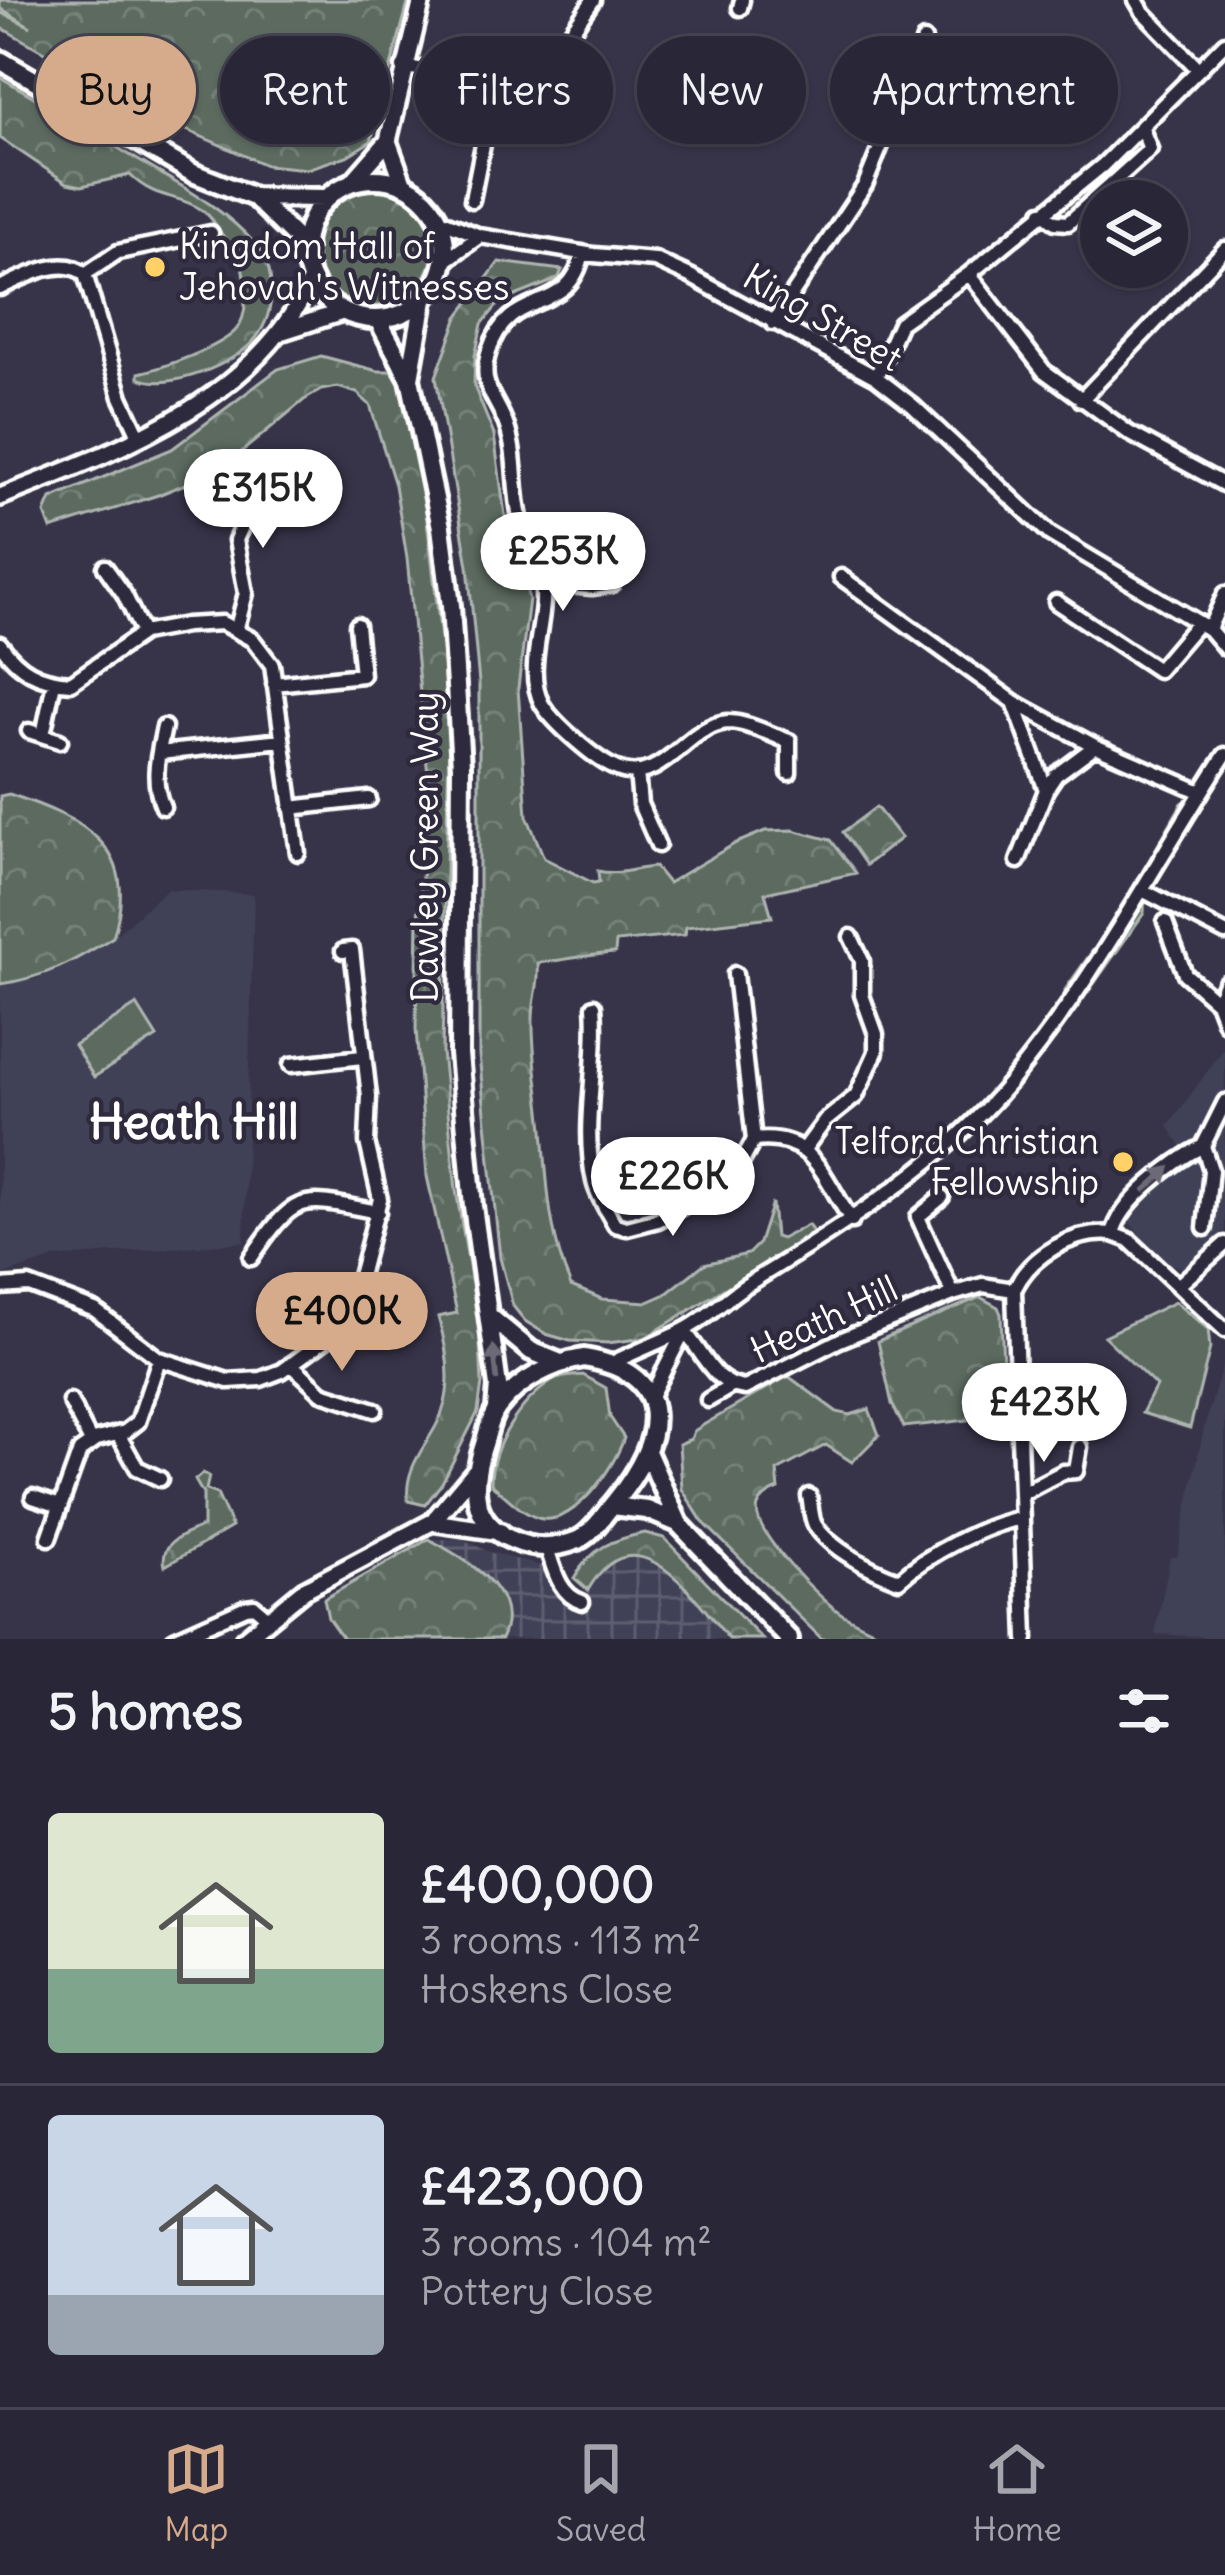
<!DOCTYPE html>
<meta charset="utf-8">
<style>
:root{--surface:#292737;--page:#312f3f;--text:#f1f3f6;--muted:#a5a5ad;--line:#454452;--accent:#d6ab8b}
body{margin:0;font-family:Delius,sans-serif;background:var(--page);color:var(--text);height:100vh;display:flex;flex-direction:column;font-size:45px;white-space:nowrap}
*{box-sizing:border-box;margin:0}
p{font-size:39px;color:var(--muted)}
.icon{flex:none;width:66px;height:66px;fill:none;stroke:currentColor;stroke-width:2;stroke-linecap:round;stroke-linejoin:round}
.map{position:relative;height:1639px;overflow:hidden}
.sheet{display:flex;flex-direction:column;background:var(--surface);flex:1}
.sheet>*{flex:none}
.guide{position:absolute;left:36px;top:36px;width:1155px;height:108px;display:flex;gap:24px}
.tools{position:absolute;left:1080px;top:180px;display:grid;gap:24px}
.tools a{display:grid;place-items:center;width:108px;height:108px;border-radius:50%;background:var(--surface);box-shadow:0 3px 9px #0004,0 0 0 3px var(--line);font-size:60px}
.price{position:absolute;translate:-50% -102px;padding:0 27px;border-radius:42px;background:#fff;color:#222;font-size:39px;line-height:78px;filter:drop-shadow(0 3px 6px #0008)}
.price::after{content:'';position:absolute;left:50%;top:72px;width:36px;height:27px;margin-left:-18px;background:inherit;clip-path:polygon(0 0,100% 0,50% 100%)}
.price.active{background:var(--accent);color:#111}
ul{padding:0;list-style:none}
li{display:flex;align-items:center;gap:36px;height:300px;padding:0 48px}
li+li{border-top:3px solid var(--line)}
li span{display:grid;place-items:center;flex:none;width:336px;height:240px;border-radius:12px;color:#555}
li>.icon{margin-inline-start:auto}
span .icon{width:144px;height:144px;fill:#fffc;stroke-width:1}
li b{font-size:51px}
h2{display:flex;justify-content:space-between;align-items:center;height:144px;padding:0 48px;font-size:51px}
.tag{padding:0 42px;border-radius:54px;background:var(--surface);box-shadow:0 3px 9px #0004,0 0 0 3px var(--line);font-size:42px;line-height:108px}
.tag.active{background:var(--accent);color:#111}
.menu{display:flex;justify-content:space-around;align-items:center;height:168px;border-top:3px solid var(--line);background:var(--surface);font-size:33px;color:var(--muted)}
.menu a{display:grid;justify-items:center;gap:6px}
.menu .active{color:var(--accent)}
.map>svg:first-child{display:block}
.built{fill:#414057}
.industrial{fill:url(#industrial-grid)}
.grass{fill:#5c6b61;stroke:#aeb5b0;stroke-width:3}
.forest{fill:url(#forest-crowns);stroke:#aeb5b0;stroke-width:3}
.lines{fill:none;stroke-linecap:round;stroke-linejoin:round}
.minor-casing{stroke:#fff;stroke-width:21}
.tertiary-casing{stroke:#fff;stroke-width:24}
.secondary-casing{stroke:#fff;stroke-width:26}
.minor{stroke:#2f2a3d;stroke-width:12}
.tertiary{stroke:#2f2a3d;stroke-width:15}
.secondary{stroke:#2f2a3d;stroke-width:16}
.oneway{fill:#6d6a77}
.poi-dot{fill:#ffd166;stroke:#2f2a3d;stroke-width:4.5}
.labels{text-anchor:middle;stroke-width:9;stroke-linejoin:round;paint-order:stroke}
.poi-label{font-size:36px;fill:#fff;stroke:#2f2a3d;text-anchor:start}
.street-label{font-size:36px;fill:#fff;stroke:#2f2a3d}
.district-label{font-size:48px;font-weight:bold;fill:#fff;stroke:#2f2a3d}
</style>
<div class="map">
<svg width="1225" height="1639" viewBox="0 0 1225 1639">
<defs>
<pattern id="industrial-grid" width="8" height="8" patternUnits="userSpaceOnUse" patternTransform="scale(3)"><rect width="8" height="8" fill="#414057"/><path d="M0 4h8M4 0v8" fill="none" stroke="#5e5d70"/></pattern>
<pattern id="forest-crowns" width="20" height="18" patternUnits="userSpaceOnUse" patternTransform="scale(3)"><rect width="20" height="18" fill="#5c6b61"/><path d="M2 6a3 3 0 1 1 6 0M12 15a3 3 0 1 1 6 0" fill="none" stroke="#748179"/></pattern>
</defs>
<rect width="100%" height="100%" fill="#373449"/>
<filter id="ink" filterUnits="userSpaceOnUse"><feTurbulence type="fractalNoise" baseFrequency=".00833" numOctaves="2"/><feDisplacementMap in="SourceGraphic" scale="24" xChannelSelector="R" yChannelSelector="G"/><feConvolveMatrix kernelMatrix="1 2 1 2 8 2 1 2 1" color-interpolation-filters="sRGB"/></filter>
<g filter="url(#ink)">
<path class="built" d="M167 889 254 894 244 1242 54 1258 0 1276V984L37 979 113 937Z
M1225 1047V1236L1186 1268 1161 1262 1129 1221 1187 1155 1168 1126Z
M1225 1357V1638L1155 1634 1170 1557H1177L1204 1428Z"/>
<path class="industrial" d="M429 1539H462L489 1552 544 1567 556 1595 578 1613 600 1568 616 1556 635 1554 677 1577 729 1639H501L506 1629 462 1557Z"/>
<path class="grass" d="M1201 792 1145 891 1144 913 1055 1039 1046 1033 1065 1008V990L1093 950 1101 955 1144 892 1138 880 1182 803Z
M137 1005 157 1037 94 1077 74 1045Z
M1175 1302 1208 1329 1210 1348 1190 1428 1142 1413 1156 1386 1104 1336Z"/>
<path class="forest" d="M0 0H409L371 141 347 156 307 169 266 165 166 121 0 27V12L31 27 0 8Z
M0 77C48 105 95 134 143 163 183 187 224 208 255 244 277 268 276 312 256 338 238 363 168 392 139 378V373C162 368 220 348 236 330 252 312 243 276 241 255 221 242 218 220 202 210 176 193 157 201 130 175L82 186 67 183 0 138Z
M315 247a59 59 0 1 1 118 0a59 59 0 1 1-118 0Z
M499 262 562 270 558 279 500 302 482 324 475 356 474 386 494 435 505 515 529 599 518 688 527 816 544 858 593 883 599 882 598 871C618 876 634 868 655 867L668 883 736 843 765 831 793 830 831 840 856 873 765 893 772 917 686 927 685 935 616 942 615 953C587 955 564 960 538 963 540 985 533 998 533 1018 532 1056 540 1093 543 1130 547 1183 549 1236 571 1286L602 1299 648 1302 666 1294 704 1264 748 1254 759 1243 772 1203 775 1237 781 1239 808 1225 814 1233 645 1338 608 1343 570 1341 546 1334 525 1321 513 1306 500 1258 479 1055V683L468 566 436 377 458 317Z
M321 356 378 371H393L399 379 424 495 442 646 449 739 442 1052 456 1190 479 1324 482 1383 478 1412 442 1483 425 1505 408 1501C403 1460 436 1440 445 1403 452 1375 446 1344 438 1317L457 1313 427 1176 416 1029 418 917 430 796 407 558 395 485 370 405 357 393 338 387 321 390 304 400 220 470 158 495 51 529 45 513 51 499 172 449 278 369Z
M9 794C84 819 142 847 113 937 75 961 45 978 0 984V796Z
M876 807 901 838 866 865 843 832Z
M980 1297 998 1307 1001 1314 1005 1416 904 1427 892 1404 878 1341Z
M583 1375 606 1388 610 1417 624 1438C615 1466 573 1529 538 1518 521 1513 505 1495 491 1484 490 1446 522 1399 554 1380 562 1376 573 1376 583 1375Z
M788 1376 837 1412 850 1415 869 1409 879 1435 852 1462 826 1445 777 1471 779 1489C771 1492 761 1497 758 1506 749 1530 822 1601 842 1614 857 1623 875 1631 892 1639H822L702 1521 682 1489 679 1444 691 1439 694 1431 705 1424Z
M203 1473 209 1476 206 1490 217 1494 232 1527 165 1566C159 1541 185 1535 203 1526V1494L195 1480Z
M645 1533 664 1538 762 1639H729C692 1595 635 1508 588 1590L574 1578C591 1548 613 1539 645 1533Z
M429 1539C463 1558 525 1591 501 1639H343L328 1618 324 1599Z"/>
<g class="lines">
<defs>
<path id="minor" d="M1136 0 1143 12 1197 68
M740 8 742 0
M403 67 496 79 524 60 567 38 593 0
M472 200 496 79
M1042 212 1055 222 1068 223 1150 149 1142 129
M440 220 480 236 594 255 655 260 690 276 876 377 912 405 1050 534 1209 629
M583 253C569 319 510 285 489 351 477 387 498 398 507 427 517 456 513 488 520 517 525 538 535 557 541 578 551 615 522 666 542 704 553 723 597 761 617 769 663 788 685 725 728 722 747 722 771 735 789 741V773
M445 261 480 236
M85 274 118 252 211 233
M969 274 1044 371 1129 433 1225 485
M0 288C24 277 62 255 85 274L121 397 140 438
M773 323 865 185 924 40
M876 377 900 323 969 274 1103 165 1225 43
M1081 400 1225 249
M105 567 124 594 143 633
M841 577 1014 702 1046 790 1018 861
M543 583 592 587 612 584
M1225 594 1209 629 1225 648
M1056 602 1158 670 1197 624
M236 631 246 593 236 540 247 515 310 475
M0 644C19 670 38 681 71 683L143 633 186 625 222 623 253 640 272 665 298 853
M274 684 362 675 357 625
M1014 702 1095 746 1201 792
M29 731 60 741
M43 735 54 682
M159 753 282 740
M637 772 640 804 658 845
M1046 790 1056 775 1095 746
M163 807C151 780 158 756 164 727
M291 808 369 799
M1144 891 1225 933
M1165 922 1185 974 1217 1002 1225 1023
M1217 1002 1225 983
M594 1006C599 1063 581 1124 594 1181 597 1196 608 1212 615 1225L627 1228 658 1220 733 1178 754 1140 735 974
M291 1065 362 1057
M754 1140C814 1132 823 1178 852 1221
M805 1148 825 1121 856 1096 876 1052V1034L862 995V960L851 937
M942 1197 918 1217 953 1294
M1205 1228 1211 1170 1203 1146 1225 1102
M1113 1234 1129 1240 1225 1330
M251 1258C297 1190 301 1197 378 1212
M1179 1285 1225 1244
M0 1287 29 1285 95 1310 159 1359 228 1381 261 1379 282 1371 341 1328 351 1311 380 1199 367 1142 369 1096 352 950 343 951
M684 1331C704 1353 712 1384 745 1388L840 1340 953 1294 983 1285 1014 1290
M612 1363C636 1351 663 1341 686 1329 707 1318 725 1299 745 1286 841 1226 936 1170 1010 1082 1094 981 1154 864 1225 755
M291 1364 322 1393 375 1410
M650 1398 684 1331
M708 1400 730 1387
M70 1401 91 1442
M118 1434 137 1468 160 1479
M1021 1494 1063 1472 1076 1471 1080 1447
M809 1496C811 1505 811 1518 815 1525 830 1549 873 1571 899 1580 928 1554 984 1525 1022 1518
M33 1497 60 1506
M49 1538 80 1451 97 1439 125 1432 138 1422 159 1359
M547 1548C554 1569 559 1595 582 1602
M174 1639 246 1607 254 1606 267 1617
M1026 1639 1014 1290C1030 1255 1074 1230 1113 1234 1120 1201 1174 1161 1203 1146"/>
<path id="tertiary" d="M388 141 404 185
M353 181 388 141 422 0
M283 331 342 312
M0 497C114 452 259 400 311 279
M432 1522 501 1532
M244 1639 304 1590 432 1522 475 1471"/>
<path id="secondary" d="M0 60 193 173 254 197 306 248
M305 249a70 70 0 1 1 140 0a70 70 0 1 1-140 0Z
M254 197 325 198
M378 320 410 379 441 527 451 606 461 766 459 1054 473 1206 498 1386 496 1409
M410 378 424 300
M490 1317 531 1351 558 1362
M584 1358C679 1374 664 1441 616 1500 606 1512 593 1533 578 1540 558 1548 535 1550 515 1541 468 1523 471 1482 485 1441 488 1430 491 1416 498 1407 519 1380 552 1363 584 1358Z
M648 1454 679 1524 789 1639
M611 1506 647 1510 678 1523"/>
</defs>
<use href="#minor" class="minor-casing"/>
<use href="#tertiary" class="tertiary-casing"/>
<use href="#secondary" class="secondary-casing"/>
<use href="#minor" class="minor"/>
<use href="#tertiary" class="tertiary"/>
<use href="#secondary" class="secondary"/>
</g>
<defs><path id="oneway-solid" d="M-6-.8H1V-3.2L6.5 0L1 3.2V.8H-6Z" transform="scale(3)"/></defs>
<g class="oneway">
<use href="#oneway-solid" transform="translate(1157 1179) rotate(-43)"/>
<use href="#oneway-solid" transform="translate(495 1363) rotate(-96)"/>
</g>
</g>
<g class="poi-dot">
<circle cx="155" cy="267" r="12"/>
<circle cx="1123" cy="1162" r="12"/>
</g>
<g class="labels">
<g class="poi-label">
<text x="179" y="259">Kingdom Hall of<tspan x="179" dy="41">Jehovah's Witnesses</tspan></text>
<text x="1099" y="1154" text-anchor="end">Telford Christian<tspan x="1099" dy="41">Fellowship</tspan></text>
</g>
<g class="street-label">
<text transform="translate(823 317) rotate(30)" y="13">King Street</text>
<text transform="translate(425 847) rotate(-90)" y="13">Dawley Green Way</text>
<text transform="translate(824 1319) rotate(-25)" y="13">Heath Hill</text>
</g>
<g class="district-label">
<text x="194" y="1139">Heath Hill</text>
</g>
</g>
</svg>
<div class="tools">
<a><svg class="icon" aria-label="layers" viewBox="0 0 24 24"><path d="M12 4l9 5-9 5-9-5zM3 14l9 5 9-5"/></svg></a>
</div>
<b class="price" style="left:263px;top:551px">£315K</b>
<b class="price" style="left:563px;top:614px">£253K</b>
<b class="price" style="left:673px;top:1239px">£226K</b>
<b class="price active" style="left:342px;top:1374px">£400K</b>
<b class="price" style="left:1044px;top:1465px">£423K</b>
<div class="guide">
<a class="tag active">Buy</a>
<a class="tag">Rent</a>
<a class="tag">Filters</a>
<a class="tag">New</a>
<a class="tag">Apartment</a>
</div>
</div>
<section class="sheet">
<h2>5 homes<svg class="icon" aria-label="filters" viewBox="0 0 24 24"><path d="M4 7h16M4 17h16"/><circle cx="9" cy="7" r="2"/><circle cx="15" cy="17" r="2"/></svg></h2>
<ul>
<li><span style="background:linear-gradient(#dfe7d0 65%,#7fa58c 0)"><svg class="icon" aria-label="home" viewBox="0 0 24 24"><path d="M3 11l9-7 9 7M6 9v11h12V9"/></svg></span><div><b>£400,000</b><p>3 rooms · 113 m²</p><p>Hoskens Close</p></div></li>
<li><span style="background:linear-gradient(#c9d6e8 75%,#9aa5b1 0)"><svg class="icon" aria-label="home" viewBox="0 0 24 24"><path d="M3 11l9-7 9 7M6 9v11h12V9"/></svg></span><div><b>£423,000</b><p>3 rooms · 104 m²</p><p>Pottery Close</p></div></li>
</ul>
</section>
<nav class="menu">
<a class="active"><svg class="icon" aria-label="map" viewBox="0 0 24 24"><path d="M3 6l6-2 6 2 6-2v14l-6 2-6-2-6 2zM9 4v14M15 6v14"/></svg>Map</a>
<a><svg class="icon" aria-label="saved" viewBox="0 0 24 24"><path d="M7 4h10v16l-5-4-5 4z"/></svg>Saved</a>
<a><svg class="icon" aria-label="home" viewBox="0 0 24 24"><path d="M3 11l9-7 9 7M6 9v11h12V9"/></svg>Home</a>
</nav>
